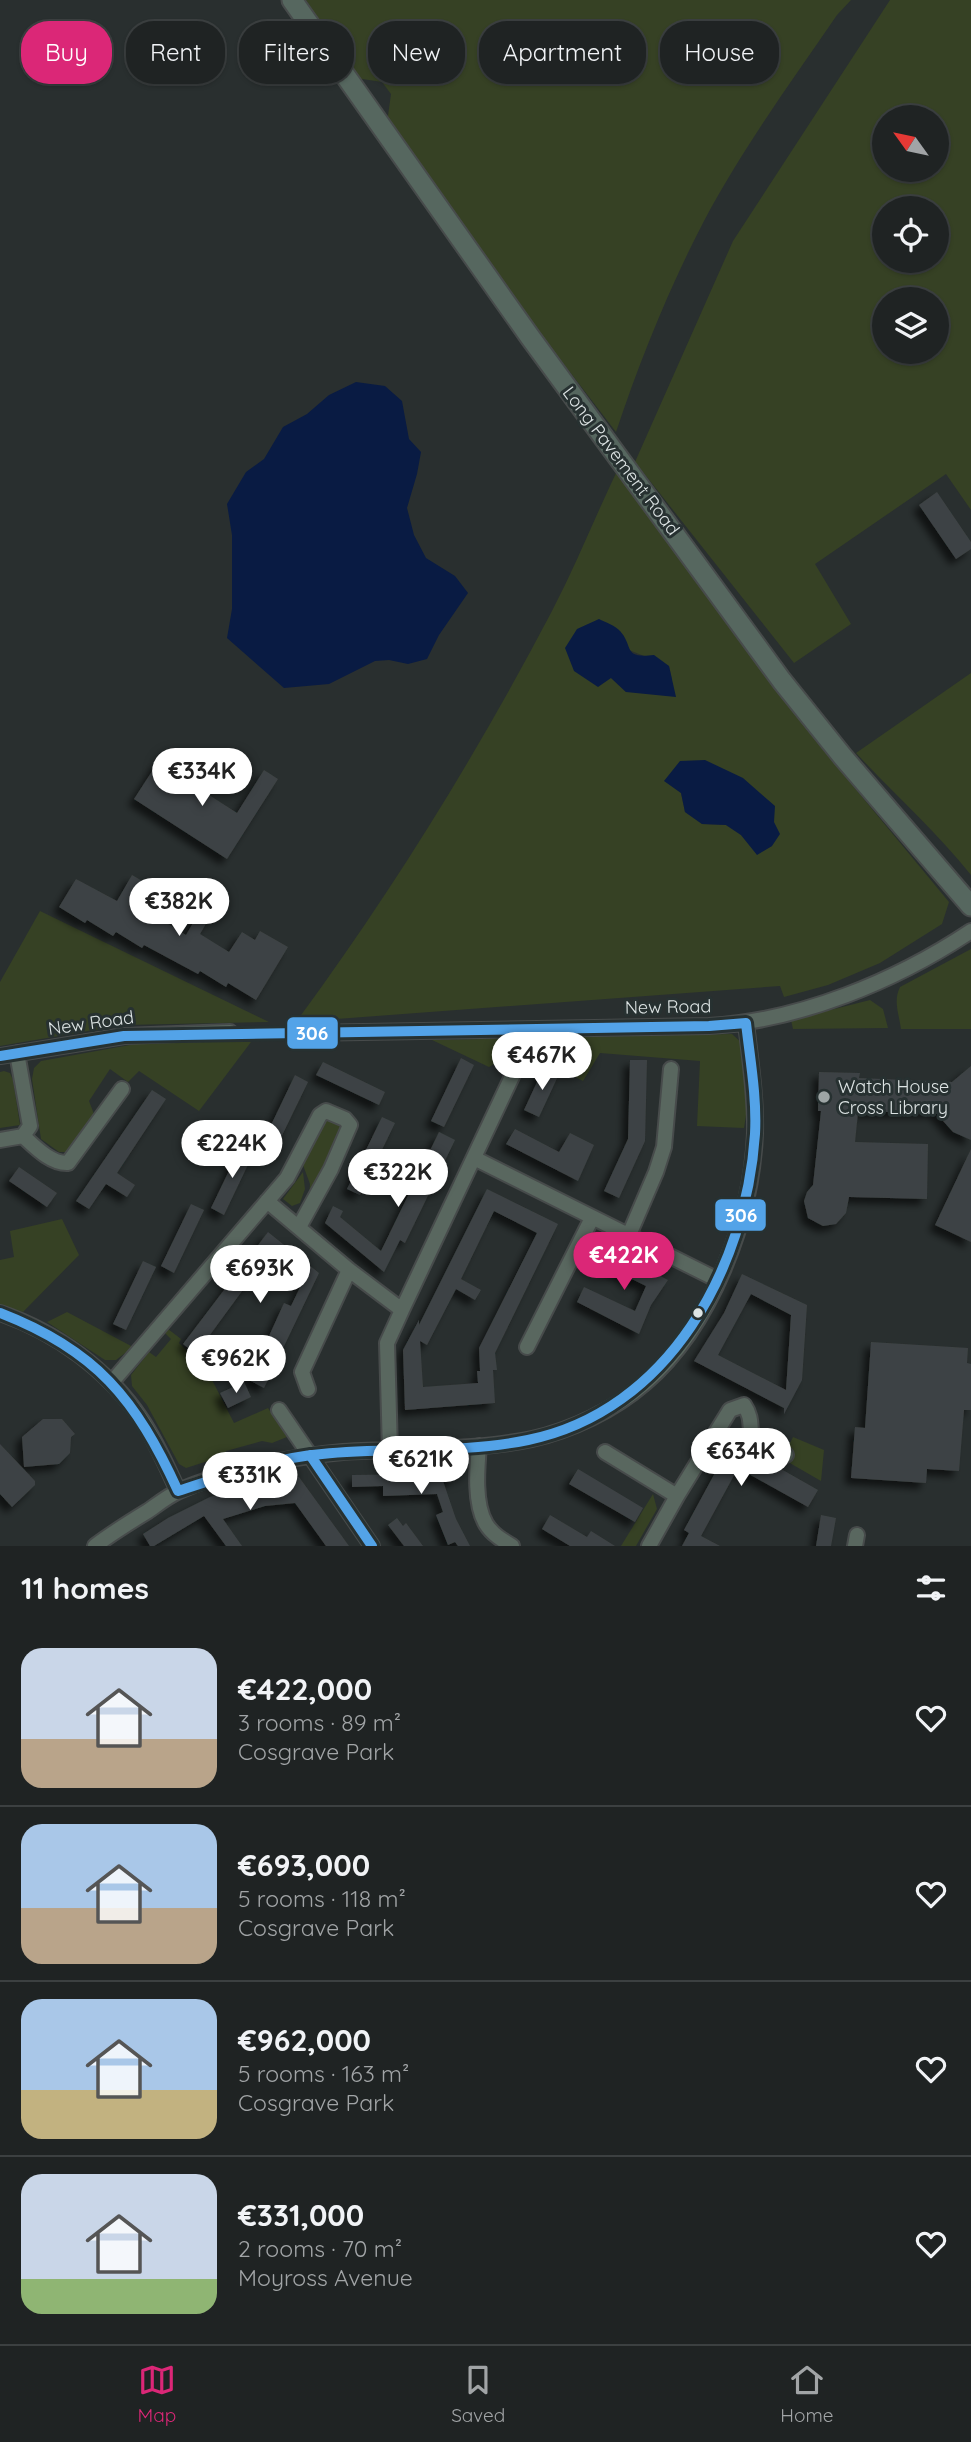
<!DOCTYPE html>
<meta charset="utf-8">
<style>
:root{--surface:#1f2323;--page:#2c2f30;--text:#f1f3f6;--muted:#a1a4a6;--line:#3c4041;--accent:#db2777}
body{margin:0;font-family:Quicksand,sans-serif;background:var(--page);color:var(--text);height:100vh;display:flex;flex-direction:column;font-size:26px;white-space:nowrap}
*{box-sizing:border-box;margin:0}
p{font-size:23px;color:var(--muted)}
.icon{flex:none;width:38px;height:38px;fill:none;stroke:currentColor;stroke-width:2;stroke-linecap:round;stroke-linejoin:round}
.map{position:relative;height:1546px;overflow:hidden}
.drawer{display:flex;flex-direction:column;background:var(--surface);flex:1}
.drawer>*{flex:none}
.banner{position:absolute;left:21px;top:21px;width:929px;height:63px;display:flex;gap:14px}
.needle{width:46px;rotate:303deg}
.buttons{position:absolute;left:872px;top:105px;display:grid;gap:14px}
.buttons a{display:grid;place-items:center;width:77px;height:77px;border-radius:50%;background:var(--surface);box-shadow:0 2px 5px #0004,0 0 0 2px var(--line);font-size:35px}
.price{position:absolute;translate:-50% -60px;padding:0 16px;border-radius:24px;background:#fff;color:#222;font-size:23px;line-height:46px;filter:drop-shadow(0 2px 4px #0008)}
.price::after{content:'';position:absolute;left:50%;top:42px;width:21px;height:16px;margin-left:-10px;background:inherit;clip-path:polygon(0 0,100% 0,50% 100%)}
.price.active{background:var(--accent);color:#fff}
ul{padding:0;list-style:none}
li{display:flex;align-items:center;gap:21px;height:175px;padding:0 21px}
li+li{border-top:2px solid var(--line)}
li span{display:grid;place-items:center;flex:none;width:196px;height:140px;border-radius:21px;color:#555}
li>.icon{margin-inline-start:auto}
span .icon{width:84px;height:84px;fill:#fffc;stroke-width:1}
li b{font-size:30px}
h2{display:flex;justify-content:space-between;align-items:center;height:84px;padding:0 21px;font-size:30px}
.chip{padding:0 24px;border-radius:28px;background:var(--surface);box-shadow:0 2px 5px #0004,0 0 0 2px var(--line);font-size:24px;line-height:63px}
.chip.active{background:var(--accent);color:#fff}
.tab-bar{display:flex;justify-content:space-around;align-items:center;height:98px;border-top:2px solid var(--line);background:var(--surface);font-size:19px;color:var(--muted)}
.tab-bar a{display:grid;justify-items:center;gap:4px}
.tab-bar .active{color:var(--accent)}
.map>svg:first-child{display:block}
.green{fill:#364124;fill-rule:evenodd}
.water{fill:#091b43}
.building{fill:#3e4344;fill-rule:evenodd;filter:url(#shadow)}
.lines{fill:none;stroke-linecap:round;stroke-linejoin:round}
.minor-casing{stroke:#474b4b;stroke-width:18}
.major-casing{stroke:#474b4b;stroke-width:23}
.minor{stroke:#59675f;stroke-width:14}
.major{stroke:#56675f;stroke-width:19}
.bus-1-casing{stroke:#273131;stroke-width:16}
.bus-1{stroke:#53a3e8;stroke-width:10}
.poi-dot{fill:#9ea5a5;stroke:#273131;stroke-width:2.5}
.bus-dot{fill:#dde4e4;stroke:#273131;stroke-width:2.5}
.labels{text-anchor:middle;stroke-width:6;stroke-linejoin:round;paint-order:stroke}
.street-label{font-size:18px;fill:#dde4e4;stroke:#273131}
.poi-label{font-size:18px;fill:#dde4e4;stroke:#273131;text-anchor:start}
.line-badge{stroke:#273131;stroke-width:2.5}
.badge-label{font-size:19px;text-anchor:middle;font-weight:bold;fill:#fff}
</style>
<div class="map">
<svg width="971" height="1546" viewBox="0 0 971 1546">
<defs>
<filter id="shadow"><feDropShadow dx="-6" dy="6" stdDeviation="3.5" flood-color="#0009"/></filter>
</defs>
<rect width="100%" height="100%" fill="#292f2f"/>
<path class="green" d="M306 0H851L837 15C791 82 742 149 704 221 669 288 640 360 616 432L506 289 387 123 391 94 382 82 356 78Z
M890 0H971V510L946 474 815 564 851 624 794 663 635 462 733 241ZM884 117H936V170H884ZM884 208H936V261H884ZM884 299H936V352H884Z
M617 471 815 740 949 902 942 924 880 963 828 985 784 997 780 986 296 1022C392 892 477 754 552 611 576 565 595 517 617 471ZM620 631 629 650 669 666 672 679 626 692 611 678ZM665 781 772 846 757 854 741 835 726 825 702 824 685 812 681 793Z
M971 673V875C936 831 894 794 856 753Z
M40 911 269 1022 123 1025 0 1046V982Z
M971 949V1029H901C899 1014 893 1001 900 987Z
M870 1000 883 1009 888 1028 793 1029 791 1020Z
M732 1034 744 1045 748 1103 744 1128 697 1126 700 1061 600 1053 583 1081 519 1049 489 1067 432 1040Z
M152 1041 251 1042 199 1111 139 1071 128 1082 110 1069 89 1101 94 1114 67 1152H59L41 1139 32 1079 34 1068 41 1061Z
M4 1071 10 1073 13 1080 20 1125 0 1128V1072Z
M326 1120 337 1123 342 1128 309 1198 310 1184 303 1165 322 1123Z
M303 1172 305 1189 300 1203 292 1206 283 1199Z
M62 1219 79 1255 23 1312 0 1305V1260L14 1257 10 1231Z
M67 1312 133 1347 116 1360H105L47 1322Z
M168 1329 181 1339 179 1343 207 1370 234 1423 268 1408 287 1437 272 1443 262 1441 226 1451 224 1456 186 1468 179 1464 147 1405 132 1386 131 1375 149 1352 156 1357 171 1339 165 1333Z
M793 1437 824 1450 821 1481 788 1462 789 1445Z
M653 1494 657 1509 636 1546H621Z"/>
<path class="water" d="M356 382 385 386 402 401 409 439 421 452 417 474 407 508 414 535 426 558 455 576 468 593 439 635 427 659 408 664 389 660 375 661 329 684 284 688 227 638 232 609V535L227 504 246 472 264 459 283 427 307 414 329 395Z
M599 619C605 622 616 626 620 631 634 646 622 659 654 655L669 666 676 697 626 692 611 678 598 687 574 671 565 648 577 629Z
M705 760 743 778 775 806 774 822 780 834 772 846 757 855 741 835 726 825 702 824 685 812 681 793 664 781 680 761Z"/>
<path class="building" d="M937 492 971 542V549L956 559 919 505Z
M158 762 237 813 264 770 278 779 227 859 134 799Z
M132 875 144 882 131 905 158 922 160 919 186 935 208 897 218 903 200 934 229 952 242 932 255 940 260 931 288 947 256 1000 228 983 226 987 200 971 198 974 144 945 142 948 116 932 113 936 87 920 85 923 59 907 76 879 117 901Z
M461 1058 474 1065 444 1127 431 1121Z
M630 1060H647L645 1141 619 1198 604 1191 628 1139Z
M323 1062 385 1092 379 1105 316 1075Z
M971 1066V1140L953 1132 935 1112H858L855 1142 928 1144 927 1199 849 1197 846 1213 836 1224 823 1226 808 1218 804 1201 807 1192 813 1185 821 1111H818L819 1072 860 1073 859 1078 952 1082Z
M544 1067 559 1074 539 1117 524 1110Z
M295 1075 308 1082 273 1154 260 1148Z
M152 1090 166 1099 117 1173 135 1185 127 1197 106 1184 89 1209 76 1201Z
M382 1117 395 1123 360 1195 347 1189Z
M515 1129 559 1152 570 1133 594 1145 578 1181 506 1144Z
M439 1132 455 1140 405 1243 400 1240 384 1272 325 1223 333 1206 343 1211 340 1217 381 1251Z
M241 1146 254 1152 224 1215 211 1208Z
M971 1149V1242L935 1225Z
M19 1167 57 1193 47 1207 9 1181Z
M487 1189 558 1224 495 1353 497 1370H493L495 1403 405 1410 403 1350 419 1320V1325ZM494 1211 537 1233 479 1348 480 1371H477L478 1383 423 1387 420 1341 427 1345 456 1289 475 1300 481 1290 461 1279Z
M191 1204 204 1210 174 1273 161 1266Z
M268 1232 319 1273 264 1388 249 1380 284 1303 291 1306 304 1279 275 1256 259 1275 256 1272 196 1354 183 1344Z
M602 1246 668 1280 651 1305 639 1334 577 1302 584 1287 635 1311 646 1286 595 1261Z
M143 1261 156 1267 126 1330 113 1324Z
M742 1274 807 1305 802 1380 784 1414V1408L694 1361 724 1313ZM751 1294 791 1315 786 1390 718 1355Z
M871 1342 968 1348 967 1363 971 1364V1410H964L959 1471 927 1469 926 1483 851 1478 855 1427 865 1428Z
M244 1382 251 1397 228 1408 220 1393Z
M43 1419H62L75 1434 71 1437 70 1453 59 1464 24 1467 22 1437Z
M730 1439 746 1447 762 1465H774L818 1490 808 1507 738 1468 701 1536 720 1546H682L689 1533 684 1530 722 1460 719 1459Z
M0 1444 35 1481V1485L12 1507 0 1494Z
M453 1469 454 1480 443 1481 456 1519 470 1546H458L455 1542 448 1545 436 1515 443 1512 437 1494 383 1496V1486L352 1487V1475L430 1474 435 1470Z
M578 1469 643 1508 635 1522 569 1484Z
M299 1477 349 1546H326L295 1503 265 1506 223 1519 242 1546H226L204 1516 154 1546H150L143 1534 168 1518 210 1497 262 1482Z
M550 1515 587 1537 591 1531 615 1546H570L542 1529Z
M821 1515 836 1518 831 1546H816Z
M397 1518 403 1526 406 1523 423 1546H404L388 1525Z"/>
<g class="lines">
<defs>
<path id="minor" d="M305 1033 709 1026C799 1021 896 981 971 931
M0 1056 124 1036 230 1032
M23 1136C35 1147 51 1164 68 1163L122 1089
M0 1140 23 1136 30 1126 17 1053
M474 1158 718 1280
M267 1201 349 1270 402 1310 516 1068
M629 1235 656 1172 664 1147 671 1069
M0 1313C56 1332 108 1370 141 1419 156 1441 167 1467 178 1491
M527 1347 592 1218
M112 1382 287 1178 320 1115 326 1111 345 1119 350 1125 331 1169 299 1227
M308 1389 302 1372 349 1270
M279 1410 372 1546
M479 1446C477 1469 474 1504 486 1524 492 1534 502 1540 512 1546
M390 1451 387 1343 402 1310
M605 1452 677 1496 649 1546
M677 1496 730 1410 744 1405C758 1426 741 1434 766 1456L786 1455
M95 1546C112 1533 130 1522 148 1511 158 1504 168 1496 179 1491 224 1471 294 1456 343 1452 406 1448 470 1452 532 1439 572 1430 614 1410 645 1383 711 1326 752 1219 755 1133 756 1097 750 1059 746 1023
M855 1546 857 1535"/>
<path id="major" d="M292 0 530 337 782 681 843 757 971 906"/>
</defs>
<use href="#minor" class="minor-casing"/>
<use href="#major" class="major-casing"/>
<use href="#minor" class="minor"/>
<use href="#major" class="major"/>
<defs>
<path id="bus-1" d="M0 1056 124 1036 709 1026 746 1023C750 1059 757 1097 755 1134 746 1268 669 1411 528 1440 460 1454 391 1447 322 1454 273 1458 225 1476 178 1491 136 1399 96 1350 0 1313
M310 1455 372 1546"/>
</defs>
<use href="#bus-1" class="bus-1-casing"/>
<use href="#bus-1" class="bus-1"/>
</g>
<circle class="poi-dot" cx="824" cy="1097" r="7"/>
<circle class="bus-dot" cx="698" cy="1313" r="6"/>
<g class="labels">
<g class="street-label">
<text transform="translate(621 461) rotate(53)" y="6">Long Pavement Road</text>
<text transform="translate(668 1007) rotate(-1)" y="6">New Road</text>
<text transform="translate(91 1023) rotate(-8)" y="6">New Road</text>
</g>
<g class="poi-label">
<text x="838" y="1093">Watch House<tspan x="838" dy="21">Cross Library</tspan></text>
</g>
</g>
<g class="line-badge">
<rect x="286" y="1016" width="53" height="34" rx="7" fill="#53a3e8"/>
<rect x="714" y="1198" width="53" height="34" rx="7" fill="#53a3e8"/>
</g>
<g class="badge-label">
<text x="312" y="1040">306</text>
<text x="741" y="1222">306</text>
</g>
</svg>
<div class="buttons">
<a><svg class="needle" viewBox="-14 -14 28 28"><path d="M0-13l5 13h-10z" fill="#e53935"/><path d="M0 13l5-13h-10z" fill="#a1a4a6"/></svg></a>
<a><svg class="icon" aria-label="locate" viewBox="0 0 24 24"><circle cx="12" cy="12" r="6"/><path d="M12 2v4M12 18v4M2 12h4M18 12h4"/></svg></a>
<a><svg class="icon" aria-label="layers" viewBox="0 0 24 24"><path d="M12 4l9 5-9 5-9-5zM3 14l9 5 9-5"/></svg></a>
</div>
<b class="price" style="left:202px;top:808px">€334K</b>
<b class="price" style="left:179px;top:938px">€382K</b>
<b class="price" style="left:542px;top:1092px">€467K</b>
<b class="price" style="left:232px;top:1180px">€224K</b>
<b class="price" style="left:398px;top:1209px">€322K</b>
<b class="price active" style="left:624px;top:1292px">€422K</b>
<b class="price" style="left:260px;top:1305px">€693K</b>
<b class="price" style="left:236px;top:1395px">€962K</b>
<b class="price" style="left:741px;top:1488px">€634K</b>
<b class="price" style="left:421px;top:1496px">€621K</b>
<b class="price" style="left:250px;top:1512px">€331K</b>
<div class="banner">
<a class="chip active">Buy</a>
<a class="chip">Rent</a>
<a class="chip">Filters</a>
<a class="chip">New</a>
<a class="chip">Apartment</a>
<a class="chip">House</a>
</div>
</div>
<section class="drawer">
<h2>11 homes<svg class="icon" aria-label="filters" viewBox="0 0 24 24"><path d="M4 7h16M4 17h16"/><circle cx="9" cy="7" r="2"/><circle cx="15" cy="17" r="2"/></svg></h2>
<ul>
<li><span style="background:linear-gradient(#c9d6e8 65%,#b9a48a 0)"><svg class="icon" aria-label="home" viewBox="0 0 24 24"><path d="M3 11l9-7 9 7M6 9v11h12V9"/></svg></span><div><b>€422,000</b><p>3 rooms · 89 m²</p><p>Cosgrave Park</p></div><svg class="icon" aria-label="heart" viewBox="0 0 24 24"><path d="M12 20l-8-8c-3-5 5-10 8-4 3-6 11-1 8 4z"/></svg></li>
<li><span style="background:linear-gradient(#a9c7e8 60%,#b9a48a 0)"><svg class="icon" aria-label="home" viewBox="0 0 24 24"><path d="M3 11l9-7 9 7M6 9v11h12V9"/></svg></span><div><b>€693,000</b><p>5 rooms · 118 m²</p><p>Cosgrave Park</p></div><svg class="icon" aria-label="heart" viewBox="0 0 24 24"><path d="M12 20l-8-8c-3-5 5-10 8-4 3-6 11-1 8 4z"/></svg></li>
<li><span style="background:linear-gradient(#a9c7e8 65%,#c2b280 0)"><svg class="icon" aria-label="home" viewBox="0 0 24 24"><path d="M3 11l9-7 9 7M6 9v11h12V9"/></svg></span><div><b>€962,000</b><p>5 rooms · 163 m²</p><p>Cosgrave Park</p></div><svg class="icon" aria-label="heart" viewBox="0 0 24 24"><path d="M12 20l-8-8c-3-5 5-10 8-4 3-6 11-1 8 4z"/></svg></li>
<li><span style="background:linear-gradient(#c9d6e8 75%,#8fb573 0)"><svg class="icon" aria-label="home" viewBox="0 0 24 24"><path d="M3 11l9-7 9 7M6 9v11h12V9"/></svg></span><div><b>€331,000</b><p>2 rooms · 70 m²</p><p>Moyross Avenue</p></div><svg class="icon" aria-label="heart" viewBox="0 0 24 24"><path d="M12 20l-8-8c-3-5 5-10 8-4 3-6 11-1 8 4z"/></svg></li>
</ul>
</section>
<nav class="tab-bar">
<a class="active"><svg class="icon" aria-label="map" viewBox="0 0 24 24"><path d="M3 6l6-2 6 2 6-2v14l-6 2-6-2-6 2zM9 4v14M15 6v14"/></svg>Map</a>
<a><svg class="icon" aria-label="saved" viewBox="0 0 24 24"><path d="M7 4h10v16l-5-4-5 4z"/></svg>Saved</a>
<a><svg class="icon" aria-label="home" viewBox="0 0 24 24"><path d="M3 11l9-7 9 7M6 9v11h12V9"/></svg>Home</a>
</nav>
